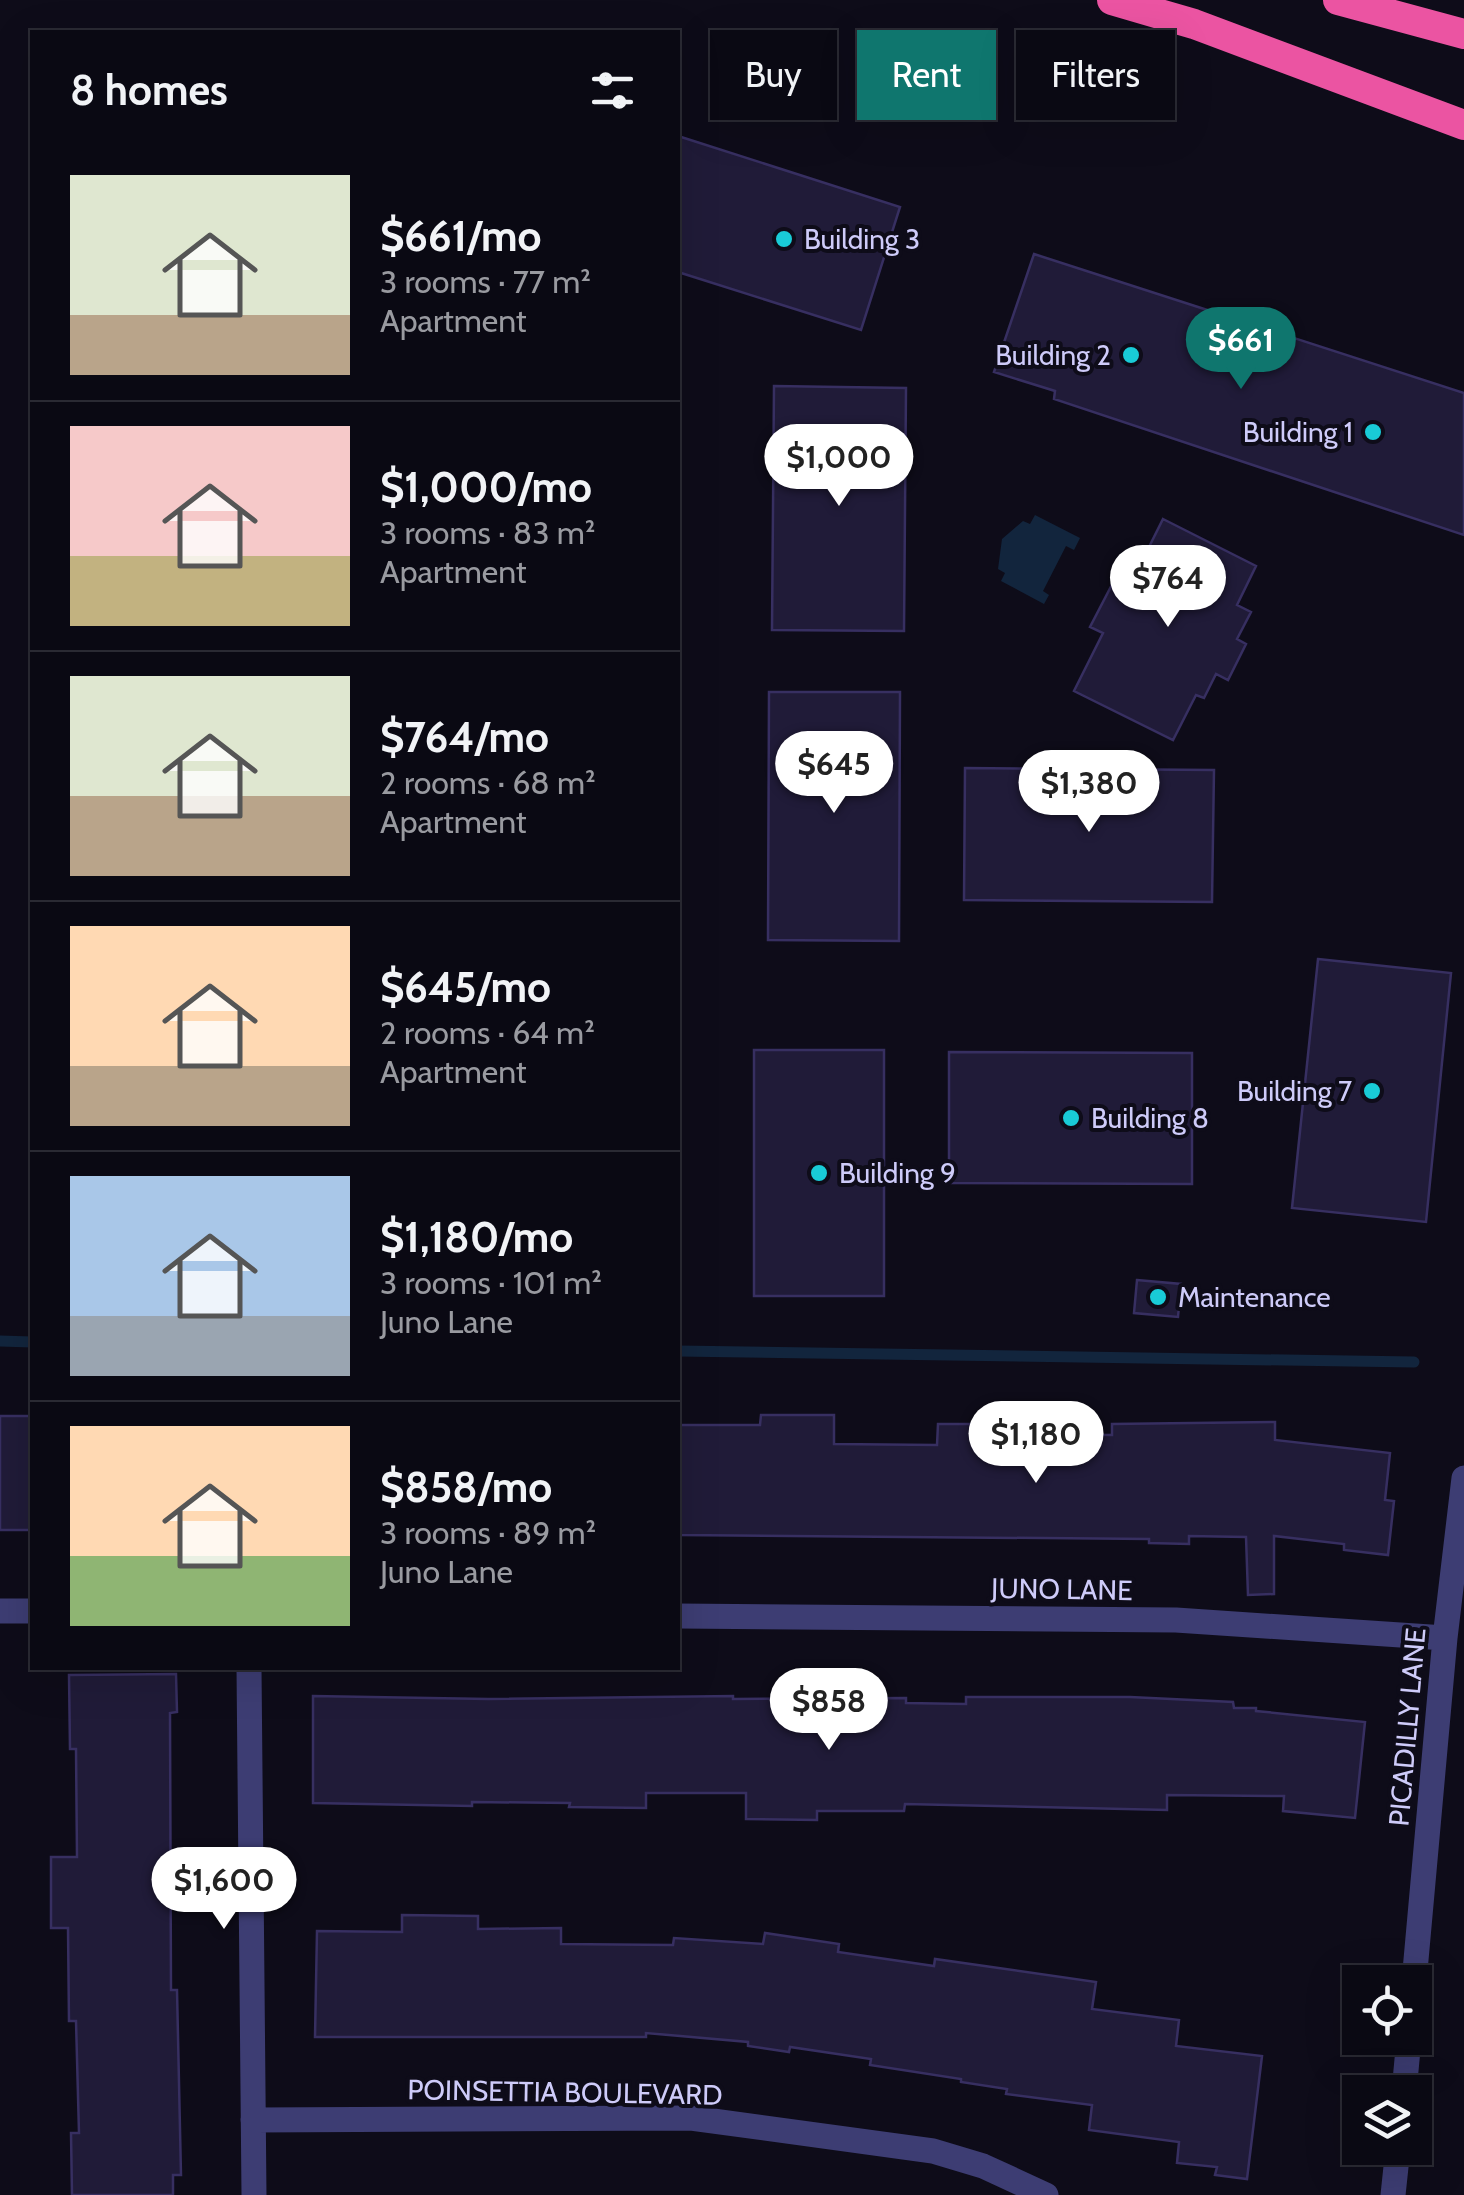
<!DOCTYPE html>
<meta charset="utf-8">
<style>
:root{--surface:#0a0913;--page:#13121c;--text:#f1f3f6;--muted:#999aa0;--line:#2a2a33;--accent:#0f766e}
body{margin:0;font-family:Cabin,sans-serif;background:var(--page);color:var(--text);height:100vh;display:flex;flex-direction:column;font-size:38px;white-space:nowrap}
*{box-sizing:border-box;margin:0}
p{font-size:32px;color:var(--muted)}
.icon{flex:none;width:55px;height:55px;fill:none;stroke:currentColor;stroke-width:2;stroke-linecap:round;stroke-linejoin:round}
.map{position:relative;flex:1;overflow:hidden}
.drawer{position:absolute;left:30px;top:30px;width:650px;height:1640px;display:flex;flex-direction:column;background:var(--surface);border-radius:0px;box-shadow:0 10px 40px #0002,0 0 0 2px var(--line)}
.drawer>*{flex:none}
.hud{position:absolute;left:710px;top:30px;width:602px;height:90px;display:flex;gap:20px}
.tools{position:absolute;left:1342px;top:1965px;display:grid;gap:20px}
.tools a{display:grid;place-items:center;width:90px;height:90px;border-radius:0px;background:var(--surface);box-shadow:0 10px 40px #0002,0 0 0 2px var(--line);font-size:50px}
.price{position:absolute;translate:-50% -85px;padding:0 22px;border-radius:35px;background:#fff;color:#222;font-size:32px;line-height:65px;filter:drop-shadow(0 2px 5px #0008)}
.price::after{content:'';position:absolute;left:50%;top:60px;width:30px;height:22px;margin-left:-15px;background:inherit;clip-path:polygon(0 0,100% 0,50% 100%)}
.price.on{background:var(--accent);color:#fff}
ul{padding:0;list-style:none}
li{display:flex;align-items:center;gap:30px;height:250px;padding:0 40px}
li+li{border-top:2px solid var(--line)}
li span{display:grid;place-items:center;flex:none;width:280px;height:200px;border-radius:0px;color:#555}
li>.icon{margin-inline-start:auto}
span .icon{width:120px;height:120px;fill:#fffc;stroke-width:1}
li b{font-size:42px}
h2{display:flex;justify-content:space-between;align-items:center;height:120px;padding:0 40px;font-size:42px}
.chip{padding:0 35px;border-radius:0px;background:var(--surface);box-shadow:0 10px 40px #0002,0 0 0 2px var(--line);font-size:35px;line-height:90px}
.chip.on{background:var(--accent);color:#fff}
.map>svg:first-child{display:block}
.water{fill:#12253d}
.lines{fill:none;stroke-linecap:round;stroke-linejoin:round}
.stream{stroke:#12253d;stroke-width:11}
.building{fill:#201b38;stroke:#372f61;stroke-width:2.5}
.minor{stroke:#3d3d73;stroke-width:25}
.highway{stroke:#eb54a2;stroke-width:30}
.poi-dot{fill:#19cbd7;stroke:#0e0c19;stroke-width:4}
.labels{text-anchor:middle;stroke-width:8;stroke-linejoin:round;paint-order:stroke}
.poi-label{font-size:28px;fill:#cecbf9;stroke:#0e0c19;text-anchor:start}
.street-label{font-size:28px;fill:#cecbf9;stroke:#0e0c19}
</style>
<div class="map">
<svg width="1464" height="2195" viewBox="0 0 1464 2195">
<rect width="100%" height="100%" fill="#0e0c19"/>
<path class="water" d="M1035 515 1080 538 1074 550 1066 546 1043 591 1049 595 1044 604 1001 581 1005 573 998 569 1002 539 1023 521 1030 524Z"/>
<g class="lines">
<path class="stream" d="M0 1341 32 1342
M678 1351 1414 1362"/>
</g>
<path class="building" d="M678 136 900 207 861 330 678 272Z
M1034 254 1464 393V535L1054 399 1055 391 994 372Z
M774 386 906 388 904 631 772 630Z
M1163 519 1256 566 1237 605 1251 612 1237 639 1246 644 1228 680 1216 674 1204 698 1196 695 1173 740 1074 691 1103 633 1090 627 1130 550 1144 557Z
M769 692H900L899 941 768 940Z
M965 768 1214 770 1212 902 964 900Z
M1318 959 1451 973 1426 1222 1292 1208Z
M754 1050H884V1296H754Z
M949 1052 1192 1053V1184L949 1183Z
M1137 1280 1181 1284 1178 1317 1134 1313Z
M761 1415H834V1444L937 1445 938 1424H1010V1434L1112 1435V1424L1275 1422V1440L1390 1453 1385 1500 1394 1501 1388 1555 1344 1550V1544L1274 1536V1594L1248 1595 1246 1537 1189 1536V1544L1149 1543V1539L678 1535V1425H760Z
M0 1416H32V1530H0Z
M176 1674 177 1712 170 1713 171 1990H177L181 2175H173V2195H72L71 2133H79L76 2021H69L68 1928H51V1857H77L76 1749H70L69 1675Z
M313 1696 488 1699 733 1696V1699L906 1698V1703L966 1704V1697H1130L1233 1702 1234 1708H1256V1711L1365 1722 1355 1818 1283 1811 1284 1796 1167 1795V1810L905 1804 904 1811H817V1820L746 1819V1793H646V1808L569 1807 570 1803 472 1802V1806L313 1803Z
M402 1915 478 1916V1929L561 1928V1944L673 1945 674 1938 763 1944 765 1933 839 1944 838 1952 934 1966 935 1959 1096 1982 1092 2009 1179 2020 1176 2046 1262 2056 1247 2179 1215 2175 1217 2167 1177 2163 1179 2142 1089 2130 1092 2105 1006 2094 1007 2089 961 2082V2079L870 2065 871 2059 790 2047 789 2052 748 2046V2042L646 2033V2037H315L317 1931 402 1932Z"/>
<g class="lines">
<path class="minor" d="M0 1611H32
M678 1616 1176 1620 1445 1638
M249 1668 254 2195
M1414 1982 1445 1638 1464 1478
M1404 2092 1409 2038
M253 2120 691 2118 933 2151 983 2166 1046 2195
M1393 2195 1398 2148"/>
<path class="highway" d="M1112 0 1194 24 1464 125
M1338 0 1464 34"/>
</g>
<g class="poi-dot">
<circle cx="784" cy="239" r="10"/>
<circle cx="1131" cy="355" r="10"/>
<circle cx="1373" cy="432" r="10"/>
<circle cx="1372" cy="1091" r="10"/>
<circle cx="1071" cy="1118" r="10"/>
<circle cx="819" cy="1173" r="10"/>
<circle cx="1158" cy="1297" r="10"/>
</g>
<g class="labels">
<g class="poi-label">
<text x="804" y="249">Building 3</text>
<text x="1111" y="365" text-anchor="end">Building 2</text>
<text x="1353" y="442" text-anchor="end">Building 1</text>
<text x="1352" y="1101" text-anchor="end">Building 7</text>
<text x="1091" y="1128">Building 8</text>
<text x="839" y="1183">Building 9</text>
<text x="1178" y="1307">Maintenance</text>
</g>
<g class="street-label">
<text transform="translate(1062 1589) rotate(1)" y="10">JUNO LANE</text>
<text transform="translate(1407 1727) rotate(-85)" y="10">PICADILLY LANE</text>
<text transform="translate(565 2092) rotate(1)" y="10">POINSETTIA BOULEVARD</text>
</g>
</g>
</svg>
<div class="tools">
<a><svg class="icon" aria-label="locate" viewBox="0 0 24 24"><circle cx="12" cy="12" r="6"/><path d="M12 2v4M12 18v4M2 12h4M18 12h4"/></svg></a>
<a><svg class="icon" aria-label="layers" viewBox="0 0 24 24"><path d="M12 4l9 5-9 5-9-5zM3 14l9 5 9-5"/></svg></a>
</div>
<b class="price on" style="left:1241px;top:392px">$661</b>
<b class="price" style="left:839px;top:509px">$1,000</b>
<b class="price" style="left:1168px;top:630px">$764</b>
<b class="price" style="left:834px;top:816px">$645</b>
<b class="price" style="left:1089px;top:835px">$1,380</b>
<b class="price" style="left:1036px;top:1486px">$1,180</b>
<b class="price" style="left:829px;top:1753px">$858</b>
<b class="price" style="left:224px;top:1932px">$1,600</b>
<div class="hud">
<a class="chip">Buy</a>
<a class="chip on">Rent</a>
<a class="chip">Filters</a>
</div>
<section class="drawer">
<h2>8 homes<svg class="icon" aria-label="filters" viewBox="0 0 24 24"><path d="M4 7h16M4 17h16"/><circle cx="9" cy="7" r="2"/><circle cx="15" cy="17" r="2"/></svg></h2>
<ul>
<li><span style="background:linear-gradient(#dfe7d0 70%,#b9a48a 0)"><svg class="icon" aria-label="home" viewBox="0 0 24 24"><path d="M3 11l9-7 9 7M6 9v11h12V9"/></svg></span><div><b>$661/mo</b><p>3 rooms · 77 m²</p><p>Apartment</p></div></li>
<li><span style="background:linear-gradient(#f6c9c9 65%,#c2b280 0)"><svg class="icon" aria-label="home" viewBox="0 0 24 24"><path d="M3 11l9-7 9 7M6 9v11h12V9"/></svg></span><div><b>$1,000/mo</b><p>3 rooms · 83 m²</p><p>Apartment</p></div></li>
<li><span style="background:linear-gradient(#dfe7d0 60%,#b9a48a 0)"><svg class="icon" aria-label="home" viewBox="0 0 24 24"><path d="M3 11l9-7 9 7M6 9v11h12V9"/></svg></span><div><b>$764/mo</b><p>2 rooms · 68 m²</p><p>Apartment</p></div></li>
<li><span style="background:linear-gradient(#ffd9b3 70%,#b9a48a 0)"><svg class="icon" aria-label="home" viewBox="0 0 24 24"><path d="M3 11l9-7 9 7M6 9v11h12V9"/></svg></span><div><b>$645/mo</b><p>2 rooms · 64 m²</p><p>Apartment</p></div></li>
<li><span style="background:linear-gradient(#a9c7e8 70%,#9aa5b1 0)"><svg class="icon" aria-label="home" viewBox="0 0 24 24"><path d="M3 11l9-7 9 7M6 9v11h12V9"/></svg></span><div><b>$1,180/mo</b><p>3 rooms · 101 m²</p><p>Juno Lane</p></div></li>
<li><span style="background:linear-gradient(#ffd9b3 65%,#8fb573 0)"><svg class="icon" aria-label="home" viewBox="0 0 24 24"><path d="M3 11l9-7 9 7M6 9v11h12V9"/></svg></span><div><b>$858/mo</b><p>3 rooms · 89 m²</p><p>Juno Lane</p></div></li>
</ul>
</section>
</div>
